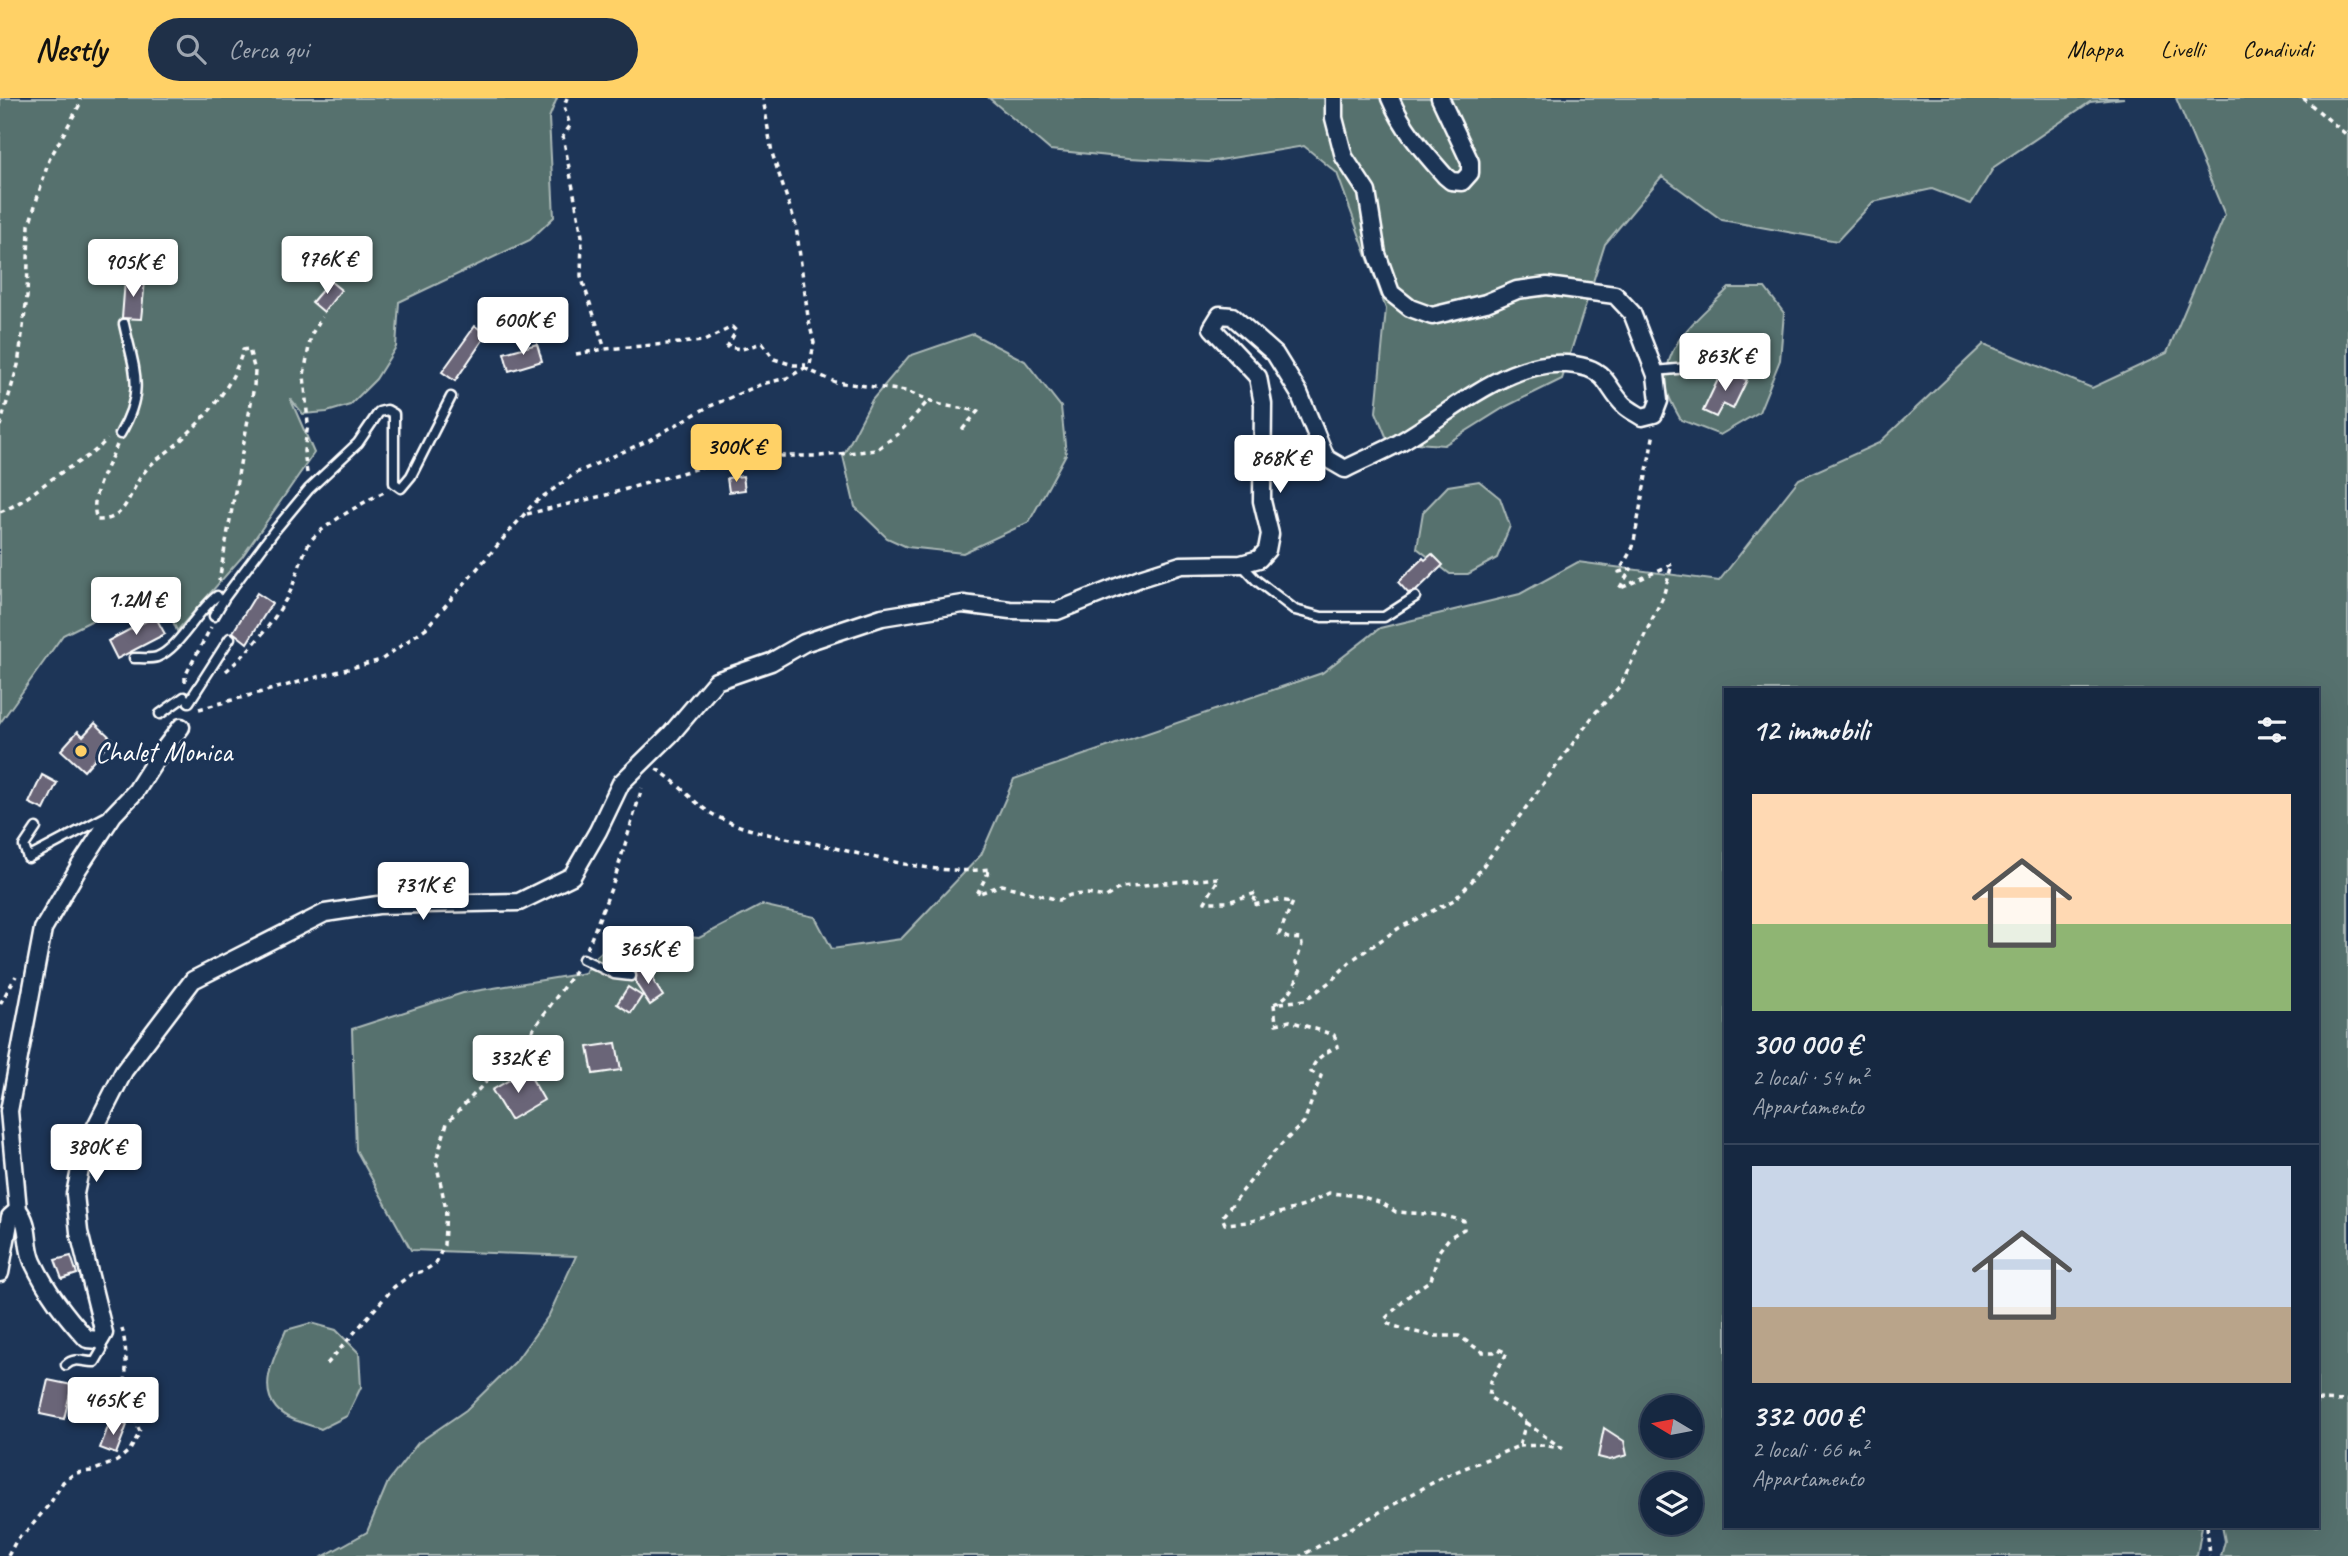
<!DOCTYPE html>
<html lang="it">
<meta charset="utf-8">
<style>
:root{--surface:#162841;--page:#1f3048;--text:#f1f3f6;--muted:#9ea6b1;--line:#35445a;--accent:#ffd166}
body{margin:0;font-family:Caveat,sans-serif;background:var(--page);color:var(--text);height:100vh;display:flex;flex-direction:column;font-size:26px;white-space:nowrap}
*{box-sizing:border-box;margin:0}
p{font-size:23px;color:var(--muted)}
.icon{flex:none;width:38px;height:38px;fill:none;stroke:currentColor;stroke-width:2;stroke-linecap:round;stroke-linejoin:round}
.map{position:relative;flex:1;overflow:hidden}
.details{position:absolute;left:1724px;top:590px;width:595px;height:840px;display:flex;flex-direction:column;background:var(--surface);border-radius:0px;box-shadow:0 7px 28px #0002,0 0 0 2px var(--line)}
.details>*{flex:none}
.needle{width:46px;rotate:280deg}
.controls{position:absolute;left:1640px;top:1297px;display:grid;gap:14px}
.controls a{display:grid;place-items:center;width:63px;height:63px;border-radius:50%;background:var(--surface);box-shadow:0 7px 28px #0002,0 0 0 2px var(--line);font-size:35px}
.price{position:absolute;translate:-50% -60px;padding:0 16px;border-radius:7px;background:#fff;color:#222;font-size:23px;line-height:46px;filter:drop-shadow(0 2px 4px #0008)}
.price::after{content:'';position:absolute;left:50%;top:42px;width:21px;height:16px;margin-left:-10px;background:inherit;clip-path:polygon(0 0,100% 0,50% 100%)}
.price.on{background:var(--accent);color:#111}
ul{padding:0;list-style:none}
li{display:grid;align-content:center;gap:14px;height:371px;padding:0 28px}
li+li{border-top:2px solid var(--line)}
li span{display:grid;place-items:center;height:217px;border-radius:0px;color:#555}
li>.icon{margin-inline-start:auto}
span .icon{width:126px;height:126px;fill:#fffc;stroke-width:1}
li b{font-size:30px}
h2{display:flex;justify-content:space-between;align-items:center;height:84px;padding:0 28px;font-size:30px}
header{display:flex;align-items:center;gap:42px;box-sizing:border-box;height:98px;padding:0 35px;background:var(--accent);color:#111}
header strong{font-size:33px}
nav{display:flex;gap:38px;margin-inline-start:auto;font-size:24px}
.search{width:490px;height:63px;background:var(--page);display:flex;align-items:center;gap:18px;box-sizing:border-box;padding:0 24px;border-radius:38px;color:var(--muted);font-size:26px}
.map>svg:first-child{display:block}
.green{fill:#56716e;stroke:#aab8b6;stroke-width:2;fill-rule:evenodd}
.building{fill:#6a6578;stroke:#fff;stroke-width:2}
.lines{fill:none;stroke-linecap:round;stroke-linejoin:round}
.service-casing{stroke:#fff;stroke-width:13}
.minor-casing{stroke:#fff;stroke-width:21}
.path{stroke:#fff;stroke-width:3.5;stroke-dasharray:5 5;stroke-linecap:butt}
.service{stroke:#1d3557;stroke-width:8}
.minor{stroke:#1d3557;stroke-width:16}
.poi-dot{fill:#ffd166;stroke:#1d3557;stroke-width:2.5}
.labels{text-anchor:middle;stroke-width:6;stroke-linejoin:round;paint-order:stroke}
.poi-label{font-size:28px;fill:#fff;stroke:#1d3557;text-anchor:start}
</style>
<header>
<strong>Nestly</strong>
<div class="search"><svg class="icon" aria-label="search" viewBox="0 0 24 24"><circle cx="10" cy="10" r="6"/><path d="M15 15l6 6"/></svg>Cerca qui</div>
<nav><a>Mappa</a><a>Livelli</a><a>Condividi</a></nav>
</header>
<div class="map">
<svg width="2348" height="1458" viewBox="0 0 2348 1458">
<rect width="100%" height="100%" fill="#1d3557"/>
<filter id="ink" filterUnits="userSpaceOnUse"><feTurbulence type="fractalNoise" baseFrequency=".0143" numOctaves="2"/><feDisplacementMap in="SourceGraphic" scale="14" xChannelSelector="R" yChannelSelector="G"/><feConvolveMatrix kernelMatrix="1 2 1 2 8 2 1 2 1" color-interpolation-filters="sRGB"/></filter>
<g filter="url(#ink)">
<path class="green" d="M0 0H557L549 20 554 119 530 142 399 204 396 249 376 281 350 307 327 314 303 316 290 300 314 355 242 459 177 533 157 486 117 510 63 537 0 625Z
M989 0H2124L2090 4 1994 69 1971 106 1932 91 1873 104 1837 143 1722 122 1662 78 1605 146 1562 281 1505 309 1444 347 1388 343 1376 314 1386 211 1337 75 1304 48 1208 64 1129 60 1050 52Z
M2176 0H2348V1458H2221L2225 1443 2222 1428H2317V592H1726V1428H2202L2197 1458H324L367 1434 388 1384 418 1345 466 1312 515 1264 549 1217 576 1158 411 1152 356 1052 352 931 463 895 585 875 590 864 607 849 641 835 699 840 762 807 815 819 832 851 901 841 981 757 1014 681 1322 575 1380 530 1520 496 1578 464 1719 483 1799 381 1879 345 1984 246 2092 290 2167 255 2225 117ZM1652 1309H1690V1348H1652ZM1652 1386H1690V1424H1652Z
M1729 190H1765L1784 215 1780 262 1759 314 1720 337 1681 322C1676 313 1669 302 1667 292 1660 246 1700 219 1729 190Z
M973 236 1025 263 1061 309 1066 356 1029 424 963 455 907 449 887 440 855 409 843 358 872 302 909 258Z
M1479 383 1500 400 1510 428 1497 460 1468 476H1450L1417 450 1423 414 1448 388Z
M311 1225 336 1232 359 1255 361 1289 347 1318 321 1331C307 1326 286 1322 276 1310 257 1287 277 1254 286 1232Z"/>
<path class="building" d="M125 182 145 183 141 221 122 220Z
M330 183 341 192 324 214 312 204Z
M475 228 487 236 455 283 442 274Z
M537 246 542 263 509 273 504 255Z
M1723 271 1747 282 1733 311 1723 306 1716 319 1703 313Z
M743 378 745 392 729 394 727 380Z
M1432 456 1443 467 1416 493 1408 495 1398 484 1423 460 1425 462Z
M257 495 272 505 247 545 233 534Z
M155 518 165 536 117 561 108 543Z
M95 625 112 641 84 673 61 652 78 633 83 638Z
M42 677 57 685 44 712 29 705Z
M636 873H654V884L663 898 650 907 636 886Z
M628 889 642 898 631 915 617 906Z
M616 945 621 972 593 976 588 949Z
M527 972 544 1002 510 1022 492 992Z
M71 1158 77 1176 62 1181 55 1162Z
M48 1282 72 1287 64 1321 40 1316Z
M111 1321 127 1327 116 1356 100 1350Z
M1604 1330 1624 1343 1627 1357 1610 1362 1598 1359Z"/>
<g class="lines">
<defs>
<path id="service" d="M1655 273 1698 269 1734 261 1739 262 1742 267
M120 336C146 292 134 272 124 226
M1241 466 1256 482 1295 512 1322 519H1384L1415 499
M214 518 225 499 275 432 309 391 358 345 379 314 387 312 394 316V385L401 390 411 378 451 299
M134 560C141 560 151 561 157 559 180 550 197 512 217 498
M189 604 230 540
M160 616 184 599
M36 730 24 748 28 760 111 716
M583 861 614 876 631 878
M66 1267C75 1258 84 1265 95 1264L102 1252 100 1242"/>
<path id="minor" d="M1390 0C1403 31 1423 53 1445 78L1451 83 1462 84 1470 75V64L1440 0
M181 629 155 663 136 693 113 717 79 769 43 831 9 1013 18 1112C31 1127 25 1146 33 1164 47 1194 65 1217 87 1241L100 1242 104 1235 79 1134 75 1096 82 1062 95 1030 124 973 193 882 325 815 378 807 519 804 572 778 598 733 621 685 671 636 716 583 771 564 804 545 882 519 963 506 1010 512 1057 513 1140 480 1181 467 1241 466 1259 461 1267 452 1270 436 1262 403 1263 306 1258 279 1212 230 1220 217 1232 218 1275 256 1299 295 1326 360 1345 371C1363 362 1382 354 1399 345 1454 314 1520 248 1588 270 1607 276 1610 294 1624 307 1629 312 1636 315 1642 319L1654 316 1659 303 1656 277 1632 215 1615 197 1547 188 1517 192 1486 205 1432 218 1410 210 1391 195 1377 156 1367 94 1344 59 1334 20V0
M0 1175 10 1119 18 1112"/>
</defs>
<use href="#service" class="service-casing"/>
<use href="#minor" class="minor-casing"/>
<path class="path" d="M567 0 564 8 570 28 563 38 582 138 581 178 605 251
M2303 0 2348 38
M576 256 605 251 704 243 732 229 736 233 727 249 742 251 762 245 774 261 793 267H806
M804 270 835 284 906 293 941 307 978 313 962 332
M0 328 18 267 27 199 29 127 49 62 79 8 80 0
M117 347C108 369 88 398 97 422 129 423 128 392 146 372 155 361 169 354 179 344 207 318 232 290 243 252L249 251 255 273 254 288 219 483
M307 375 304 353 308 326 304 277 311 237 322 219
M0 414C27 403 36 391 59 376 77 364 94 357 107 341
M527 416 606 397 705 368 765 358H820L876 352 898 336 929 302
M226 573C252 551 274 524 290 494 297 479 303 451 313 440 327 425 367 402 386 393
M185 584V578L211 529
M199 611 381 562 426 530 534 405 576 375 649 342 706 310 762 286 787 280 810 267 814 245 808 219 796 128 772 55 763 0
M656 671C678 683 692 705 714 717 746 734 782 739 817 746 872 758 933 778 990 771L977 796 1002 787 1059 802 1070 797 1087 796 1106 799 1121 789 1219 780 1205 804H1228L1256 795 1253 807 1278 802 1293 804 1279 836 1288 840 1301 841 1302 847 1296 865 1301 871C1294 888 1291 898 1274 906
M587 851 614 783 642 690
M1280 905 1305 902 1331 883 1352 862 1399 830 1454 802 1472 783 1596 614 1620 588 1663 499 1672 466 1619 491 1631 471 1619 474 1633 449 1654 334
M0 906 16 878
M1274 906 1276 926 1290 923 1334 937 1338 948C1326 955 1315 959 1311 974L1321 978 1304 1024 1271 1057 1222 1119 1225 1126 1248 1124 1304 1108 1329 1095 1360 1098 1382 1105 1396 1114 1441 1117 1464 1123V1131L1450 1139 1439 1153 1431 1182 1414 1193 1385 1221 1389 1226 1406 1232 1433 1238H1459L1482 1254H1494L1498 1251 1507 1255 1491 1283 1489 1299 1518 1317 1526 1325 1519 1348 1443 1379 1301 1458
M327 1266 394 1189 412 1176 424 1173 436 1165 444 1147 446 1112 436 1063 447 1025 527 940 577 870
M2317 1302 2348 1303
M1526 1325 1566 1353
M1519 1348 1544 1347 1558 1350
M2207 1428 2210 1458
M8 1458 17 1441 29 1431 51 1404 63 1384 75 1375 92 1373 117 1363 130 1352 140 1334 135 1322 120 1315C126 1286 129 1260 122 1230"/>
<use href="#service" class="service"/>
<use href="#minor" class="minor"/>
</g>
</g>
<circle class="poi-dot" cx="81" cy="653" r="7"/>
<g class="labels">
<g class="poi-label">
<text x="95" y="663">Chalet Monica</text>
</g>
</g>
</svg>
<div class="controls">
<a><svg class="needle" viewBox="-14 -14 28 28"><path d="M0-13l5 13h-10z" fill="#e53935"/><path d="M0 13l5-13h-10z" fill="#9ea6b1"/></svg></a>
<a><svg class="icon" aria-label="layers" viewBox="0 0 24 24"><path d="M12 4l9 5-9 5-9-5zM3 14l9 5 9-5"/></svg></a>
</div>
<b class="price" style="left:327px;top:198px">976K €</b>
<b class="price" style="left:133px;top:201px">905K €</b>
<b class="price" style="left:523px;top:259px">600K €</b>
<b class="price" style="left:1725px;top:295px">863K €</b>
<b class="price on" style="left:736px;top:386px">300K €</b>
<b class="price" style="left:1280px;top:397px">868K €</b>
<b class="price" style="left:136px;top:539px">1.2M €</b>
<b class="price" style="left:423px;top:824px">731K €</b>
<b class="price" style="left:648px;top:888px">365K €</b>
<b class="price" style="left:518px;top:997px">332K €</b>
<b class="price" style="left:96px;top:1086px">380K €</b>
<b class="price" style="left:113px;top:1339px">465K €</b>
<section class="details">
<h2>12 immobili<svg class="icon" aria-label="filters" viewBox="0 0 24 24"><path d="M4 7h16M4 17h16"/><circle cx="9" cy="7" r="2"/><circle cx="15" cy="17" r="2"/></svg></h2>
<ul>
<li><span style="background:linear-gradient(#ffd9b3 60%,#8fb573 0)"><svg class="icon" aria-label="home" viewBox="0 0 24 24"><path d="M3 11l9-7 9 7M6 9v11h12V9"/></svg></span><div><b>300 000 €</b><p>2 locali · 54 m²</p><p>Appartamento</p></div></li>
<li><span style="background:linear-gradient(#c9d6e8 65%,#b9a48a 0)"><svg class="icon" aria-label="home" viewBox="0 0 24 24"><path d="M3 11l9-7 9 7M6 9v11h12V9"/></svg></span><div><b>332 000 €</b><p>2 locali · 66 m²</p><p>Appartamento</p></div></li>
</ul>
</section>
</div>
